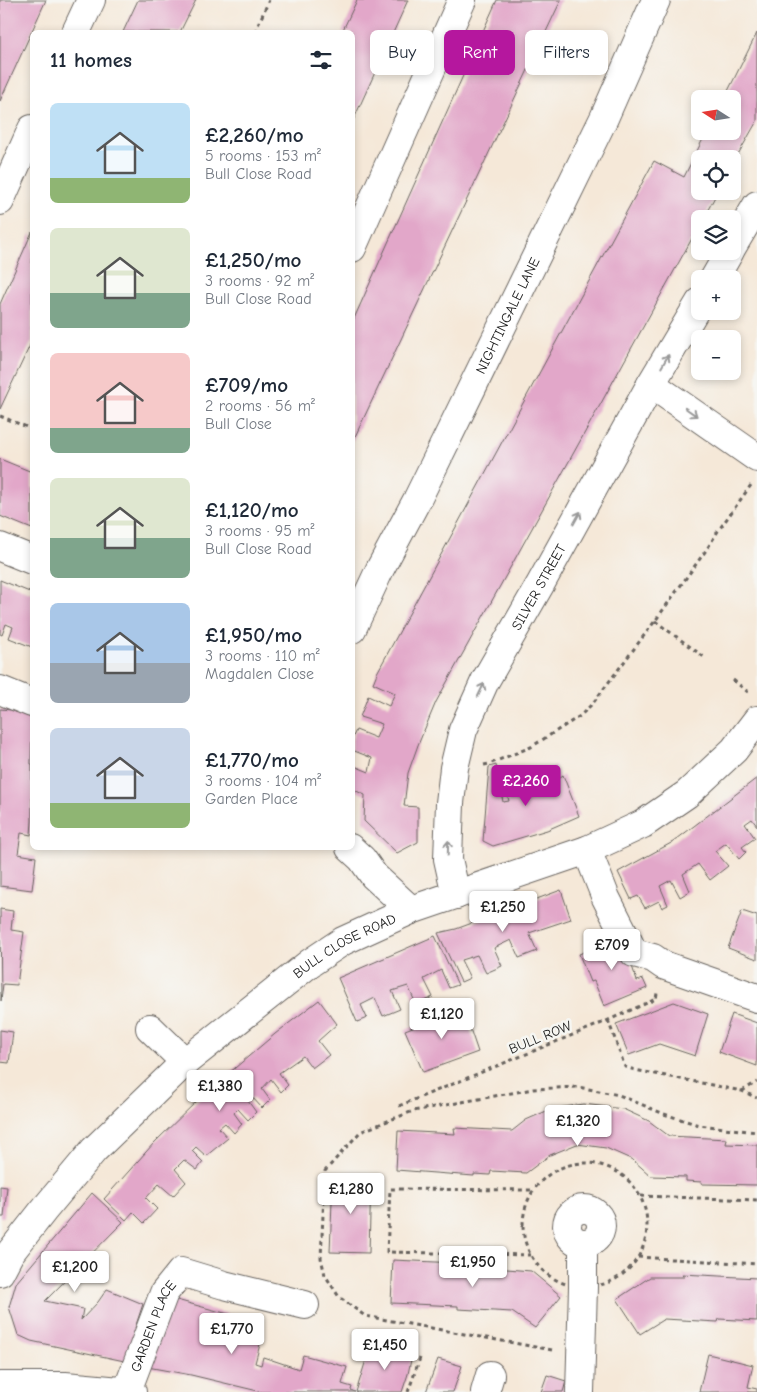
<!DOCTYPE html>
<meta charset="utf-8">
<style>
:root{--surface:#fff;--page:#f2f2f3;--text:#1f2937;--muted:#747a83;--accent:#b5179e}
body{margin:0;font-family:"Comic Neue",sans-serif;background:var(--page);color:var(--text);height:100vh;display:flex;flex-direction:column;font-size:19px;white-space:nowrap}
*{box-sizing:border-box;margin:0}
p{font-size:16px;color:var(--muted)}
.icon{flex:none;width:28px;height:28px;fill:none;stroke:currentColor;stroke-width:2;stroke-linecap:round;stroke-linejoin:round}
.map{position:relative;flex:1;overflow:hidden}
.side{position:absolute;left:30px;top:30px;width:325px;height:820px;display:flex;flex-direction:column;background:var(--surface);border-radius:8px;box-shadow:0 2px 8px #0003}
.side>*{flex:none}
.top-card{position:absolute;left:370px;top:30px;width:311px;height:45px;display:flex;gap:10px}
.needle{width:32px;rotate:282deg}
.controls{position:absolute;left:691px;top:90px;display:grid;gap:10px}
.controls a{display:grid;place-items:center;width:50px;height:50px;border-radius:8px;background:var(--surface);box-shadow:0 2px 8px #0003;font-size:25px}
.price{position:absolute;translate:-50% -42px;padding:0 11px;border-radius:5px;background:#fff;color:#222;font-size:16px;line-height:32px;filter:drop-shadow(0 1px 2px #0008)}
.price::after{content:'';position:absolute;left:50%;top:30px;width:15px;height:11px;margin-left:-8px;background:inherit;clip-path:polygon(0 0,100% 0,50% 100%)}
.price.on{background:var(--accent);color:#fff}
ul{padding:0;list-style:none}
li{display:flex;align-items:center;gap:15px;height:125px;padding:0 20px}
li span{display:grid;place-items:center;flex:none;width:140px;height:100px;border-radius:8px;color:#555}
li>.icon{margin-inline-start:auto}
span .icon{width:60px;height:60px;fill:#fffc;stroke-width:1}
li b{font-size:21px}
h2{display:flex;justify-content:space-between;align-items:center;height:60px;padding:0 20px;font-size:21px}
.chip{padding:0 18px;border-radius:8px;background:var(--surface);box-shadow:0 2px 8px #0003;font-size:18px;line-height:45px}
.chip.on{background:var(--accent);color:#fff}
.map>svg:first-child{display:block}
.building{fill:#e2a7c9}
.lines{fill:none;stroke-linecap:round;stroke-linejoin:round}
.minor-casing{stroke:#68635e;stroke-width:30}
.major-casing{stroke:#68635e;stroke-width:30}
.path{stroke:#68635e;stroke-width:3;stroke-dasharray:4 4;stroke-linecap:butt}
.minor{stroke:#fff;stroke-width:28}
.major{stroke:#fff;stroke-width:28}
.oneway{stroke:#999}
.labels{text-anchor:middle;stroke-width:5;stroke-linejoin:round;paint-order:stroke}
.street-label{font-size:14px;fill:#1c1c1c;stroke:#f6f6f2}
</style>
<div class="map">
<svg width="757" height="1392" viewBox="0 0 757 1392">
<rect width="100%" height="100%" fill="#f6f6f2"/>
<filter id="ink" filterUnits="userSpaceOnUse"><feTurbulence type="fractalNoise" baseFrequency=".02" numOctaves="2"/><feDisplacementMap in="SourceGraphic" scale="10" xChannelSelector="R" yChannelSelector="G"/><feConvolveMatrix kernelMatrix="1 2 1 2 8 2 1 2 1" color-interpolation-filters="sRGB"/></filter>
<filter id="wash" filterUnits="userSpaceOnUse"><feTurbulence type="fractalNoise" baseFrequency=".0096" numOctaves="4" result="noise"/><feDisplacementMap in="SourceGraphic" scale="20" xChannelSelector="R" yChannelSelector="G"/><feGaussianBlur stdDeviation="1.12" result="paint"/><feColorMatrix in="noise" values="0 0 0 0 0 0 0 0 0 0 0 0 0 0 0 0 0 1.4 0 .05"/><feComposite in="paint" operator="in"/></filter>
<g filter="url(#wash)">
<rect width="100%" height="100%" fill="#f5e8d8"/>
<g id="blocks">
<path class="building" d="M0 0H46L0 101Z
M138 0H196L180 32H123Z
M357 0H408L352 123V32H342Z
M497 0H561L352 443V323Z
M757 33V121L732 165V159H700V191H718L703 219H700V224L436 702 418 745 408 773 404 806 418 807V842L397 853 364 821 365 795 352 789V765L369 772 372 758 352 750V739L356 730 376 738 382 724 360 717 368 696 389 706 395 693 373 683 377 673 654 161 684 177 707 131H732V99H724Z
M32 232V341L0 409V304Z
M0 459 32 472V529L0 516Z
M0 580 32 593V647L9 638 13 627 6 624 2 635 0 634Z
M0 709 11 710 32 718 31 764H32V821L31 835 21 833 18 854 36 857 32 890 0 886Z
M496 765 503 802 509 801 505 786 525 777 529 790 533 788 540 786 536 773 555 766 559 778 563 775 579 816 547 830 493 846 483 841 489 767Z
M757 778V826L752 819 745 824 755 838 742 847 746 852 739 859 726 843 715 851 728 866 710 880 698 864 683 874 690 891 680 897 671 880 660 886 668 905 662 908 659 901 645 908 638 896 631 899 618 872 673 842Z
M561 890 571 919 529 933 537 951 519 958 511 940 494 948 502 966 486 973 477 955 461 960 470 978 461 982 438 933 456 929Z
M0 909 13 911 11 930 24 932 17 985 3 984 1 1001Z
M742 911 757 916V959L728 948Z
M435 936 458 985 449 988 441 970 424 979 433 997 416 1004 408 986 392 991 400 1009 383 1016 375 998 361 1005 367 1018 357 1022 338 978Z
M622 937 637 981 643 979 647 988 604 1006 594 981 590 982 579 954Z
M319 1000 337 1024 318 1041 329 1055 312 1068 303 1056 279 1073 288 1085 281 1092 271 1079 262 1089 270 1100 262 1108 252 1097 248 1101 256 1112 248 1120 238 1109 234 1113 242 1124 234 1133 225 1123 219 1128 228 1138 206 1156 196 1147 192 1151 203 1162 197 1170 184 1160 175 1169 186 1182 173 1196 159 1184 146 1198 157 1209 144 1223 133 1212 126 1220 104 1199 154 1143 202 1096 275 1034Z
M674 1002 708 1014 695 1056 659 1044 629 1055 616 1024Z
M463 1008 478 1052 423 1072 405 1030Z
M732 1014 757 1023V1066L719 1052Z
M0 1030 13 1032 9 1063 0 1062Z
M584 1104 623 1109 649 1121 669 1136 727 1139 726 1144 757 1145V1185L702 1184V1182L686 1181V1177L651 1176 633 1160 606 1148 577 1144 550 1155 526 1173 491 1171 490 1175 474 1174V1176L396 1170 398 1131 455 1134 454 1128 512 1131 526 1120 551 1109Z
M333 1176 371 1177 369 1253 330 1252Z
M0 1186 7 1187 4 1217H0Z
M92 1193 123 1222 45 1301 83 1309 81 1320 98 1302 107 1289 143 1304 135 1328 138 1329 129 1362 31 1341 18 1335 9 1307 16 1283Z
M393 1260 499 1265 495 1268 531 1271 561 1296 535 1328 512 1312 458 1309V1306L391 1303Z
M682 1274 757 1278V1321L719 1319 718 1322 664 1319 640 1334 617 1299 650 1277H685Z
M173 1299 243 1318 241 1328 263 1333 255 1363 261 1365 263 1357 299 1369 303 1355 347 1367 342 1384 352 1387 351 1390 355 1392H262L191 1375 142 1366Z
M371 1344 412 1355 408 1374 402 1392H356Z
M708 1354 753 1365 748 1387 757 1389V1392H699Z
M438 1359 462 1366 453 1392H426Z
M547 1375 566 1381 563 1392H541Z"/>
</g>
</g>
<g filter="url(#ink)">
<use href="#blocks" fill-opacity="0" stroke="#68635e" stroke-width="1"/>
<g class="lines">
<defs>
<g id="minor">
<path d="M76 32 91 0"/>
<path d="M0 201 32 129"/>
<path d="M732 247 757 205"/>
<path d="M352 248 462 0"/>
<path d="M714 279 730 251"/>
<path d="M651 384 757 458"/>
<path d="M0 547 32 560"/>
<path id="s1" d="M352 629 380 569 417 500 604 118 656 0"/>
<path d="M0 690 32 703"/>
<path d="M350 848 362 859 374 876 411 910"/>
<path d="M587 850 606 898 634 953 653 958 663 965 757 998"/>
<path id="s2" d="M456 895 448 859 450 803 454 768 463 730 485 681 541 583 651 384 700 302"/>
<path d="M150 1028 185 1062"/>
<circle cx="584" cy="1226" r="17"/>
<path d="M0 1386H65L132 1392"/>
<path id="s3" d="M127 1391 164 1293 181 1272 224 1285 305 1305"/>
<path d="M485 1392 490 1375"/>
<path d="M580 1392 583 1287V1243"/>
</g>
<g id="major">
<path id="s4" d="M0 1272 10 1253 43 1211 94 1150 185 1062 310 963 343 941 411 910 587 850 643 824 687 794 734 750 757 720"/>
</g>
</defs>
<use href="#minor" class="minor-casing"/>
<use href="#major" class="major-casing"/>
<path class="path" d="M255 32 269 0
M0 416 32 429
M655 621 704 657
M733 680 748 692
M484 765 489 764 531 747 580 716 593 703 655 621 707 549 718 531 751 485
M608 1020 625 1067 635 1070 742 1091 757 1098
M742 1091 757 1082
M399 1106 602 1023 656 999 657 993
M523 1225a62 62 0 1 1 124 0a62 62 0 1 1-124 0Z
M641 1196 757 1200
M531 1255 387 1252 390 1189 533 1190
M638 1257 757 1264
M552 1350 365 1316 339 1297 325 1275 321 1258 325 1171 360 1132 413 1111 533 1089 578 1087 619 1095 664 1114 699 1125 757 1132
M408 1392 420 1358"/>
<use href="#minor" class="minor"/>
<use href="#major" class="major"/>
</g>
<defs><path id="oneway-shaft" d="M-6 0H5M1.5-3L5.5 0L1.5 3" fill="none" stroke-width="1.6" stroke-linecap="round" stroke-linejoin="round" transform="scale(1.25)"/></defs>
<g class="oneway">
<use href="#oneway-shaft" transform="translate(665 361) rotate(-60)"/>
<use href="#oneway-shaft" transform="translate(691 412) rotate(35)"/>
<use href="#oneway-shaft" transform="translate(577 518) rotate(-61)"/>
<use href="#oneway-shaft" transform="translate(481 690) rotate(-65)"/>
<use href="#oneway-shaft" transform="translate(448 848) rotate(-88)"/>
</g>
</g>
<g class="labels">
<g class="street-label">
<text dy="5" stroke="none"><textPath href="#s1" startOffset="350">NIGHTINGALE LANE</textPath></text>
<text dy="5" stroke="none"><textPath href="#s2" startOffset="329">SILVER STREET</textPath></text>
<text dy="5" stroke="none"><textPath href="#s4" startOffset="479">BULL CLOSE ROAD</textPath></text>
<text transform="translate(540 1037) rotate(-22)" y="5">BULL ROW</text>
<text dy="5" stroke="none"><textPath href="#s3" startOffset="70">GARDEN PLACE</textPath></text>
</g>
</g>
</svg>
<div class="controls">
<a><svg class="needle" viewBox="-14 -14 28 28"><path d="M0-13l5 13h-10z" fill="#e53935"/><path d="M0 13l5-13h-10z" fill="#747a83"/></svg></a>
<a><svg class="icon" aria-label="locate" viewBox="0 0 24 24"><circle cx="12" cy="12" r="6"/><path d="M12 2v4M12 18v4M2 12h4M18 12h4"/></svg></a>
<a><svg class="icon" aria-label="layers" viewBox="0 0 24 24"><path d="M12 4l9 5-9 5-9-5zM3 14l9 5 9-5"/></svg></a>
<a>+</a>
<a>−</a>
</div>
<b class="price on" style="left:526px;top:807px">£2,260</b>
<b class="price" style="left:503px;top:933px">£1,250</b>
<b class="price" style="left:612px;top:971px">£709</b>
<b class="price" style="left:442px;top:1040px">£1,120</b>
<b class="price" style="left:220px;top:1112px">£1,380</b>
<b class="price" style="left:578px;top:1147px">£1,320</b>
<b class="price" style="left:351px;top:1215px">£1,280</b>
<b class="price" style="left:473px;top:1288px">£1,950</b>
<b class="price" style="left:75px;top:1293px">£1,200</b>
<b class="price" style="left:232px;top:1355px">£1,770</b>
<b class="price" style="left:385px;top:1371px">£1,450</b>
<div class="top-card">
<a class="chip">Buy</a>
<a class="chip on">Rent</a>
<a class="chip">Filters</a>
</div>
<section class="side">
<h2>11 homes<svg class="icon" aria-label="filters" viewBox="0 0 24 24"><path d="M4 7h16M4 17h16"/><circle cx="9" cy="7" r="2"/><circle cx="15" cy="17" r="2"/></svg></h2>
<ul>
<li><span style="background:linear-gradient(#bfe0f5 75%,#8fb573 0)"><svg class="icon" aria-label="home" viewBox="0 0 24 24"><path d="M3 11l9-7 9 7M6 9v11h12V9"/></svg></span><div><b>£2,260/mo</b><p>5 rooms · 153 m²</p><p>Bull Close Road</p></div></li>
<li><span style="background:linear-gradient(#dfe7d0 65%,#7fa58c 0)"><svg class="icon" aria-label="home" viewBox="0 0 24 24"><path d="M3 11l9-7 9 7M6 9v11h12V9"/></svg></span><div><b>£1,250/mo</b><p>3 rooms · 92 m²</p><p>Bull Close Road</p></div></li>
<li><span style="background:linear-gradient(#f6c9c9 75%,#7fa58c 0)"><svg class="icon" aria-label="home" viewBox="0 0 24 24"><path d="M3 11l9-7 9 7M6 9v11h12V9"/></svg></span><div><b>£709/mo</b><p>2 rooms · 56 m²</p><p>Bull Close</p></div></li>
<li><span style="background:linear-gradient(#dfe7d0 60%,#7fa58c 0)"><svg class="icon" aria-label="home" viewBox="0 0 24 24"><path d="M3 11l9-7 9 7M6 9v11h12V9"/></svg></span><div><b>£1,120/mo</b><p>3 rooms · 95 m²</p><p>Bull Close Road</p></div></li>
<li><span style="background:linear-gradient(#a9c7e8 60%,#9aa5b1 0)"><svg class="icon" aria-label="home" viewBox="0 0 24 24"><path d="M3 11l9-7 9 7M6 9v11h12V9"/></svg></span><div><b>£1,950/mo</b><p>3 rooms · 110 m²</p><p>Magdalen Close</p></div></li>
<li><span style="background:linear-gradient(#c9d6e8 75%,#8fb573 0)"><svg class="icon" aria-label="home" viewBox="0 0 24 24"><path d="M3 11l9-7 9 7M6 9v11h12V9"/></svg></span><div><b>£1,770/mo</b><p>3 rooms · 104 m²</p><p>Garden Place</p></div></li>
</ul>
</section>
</div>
